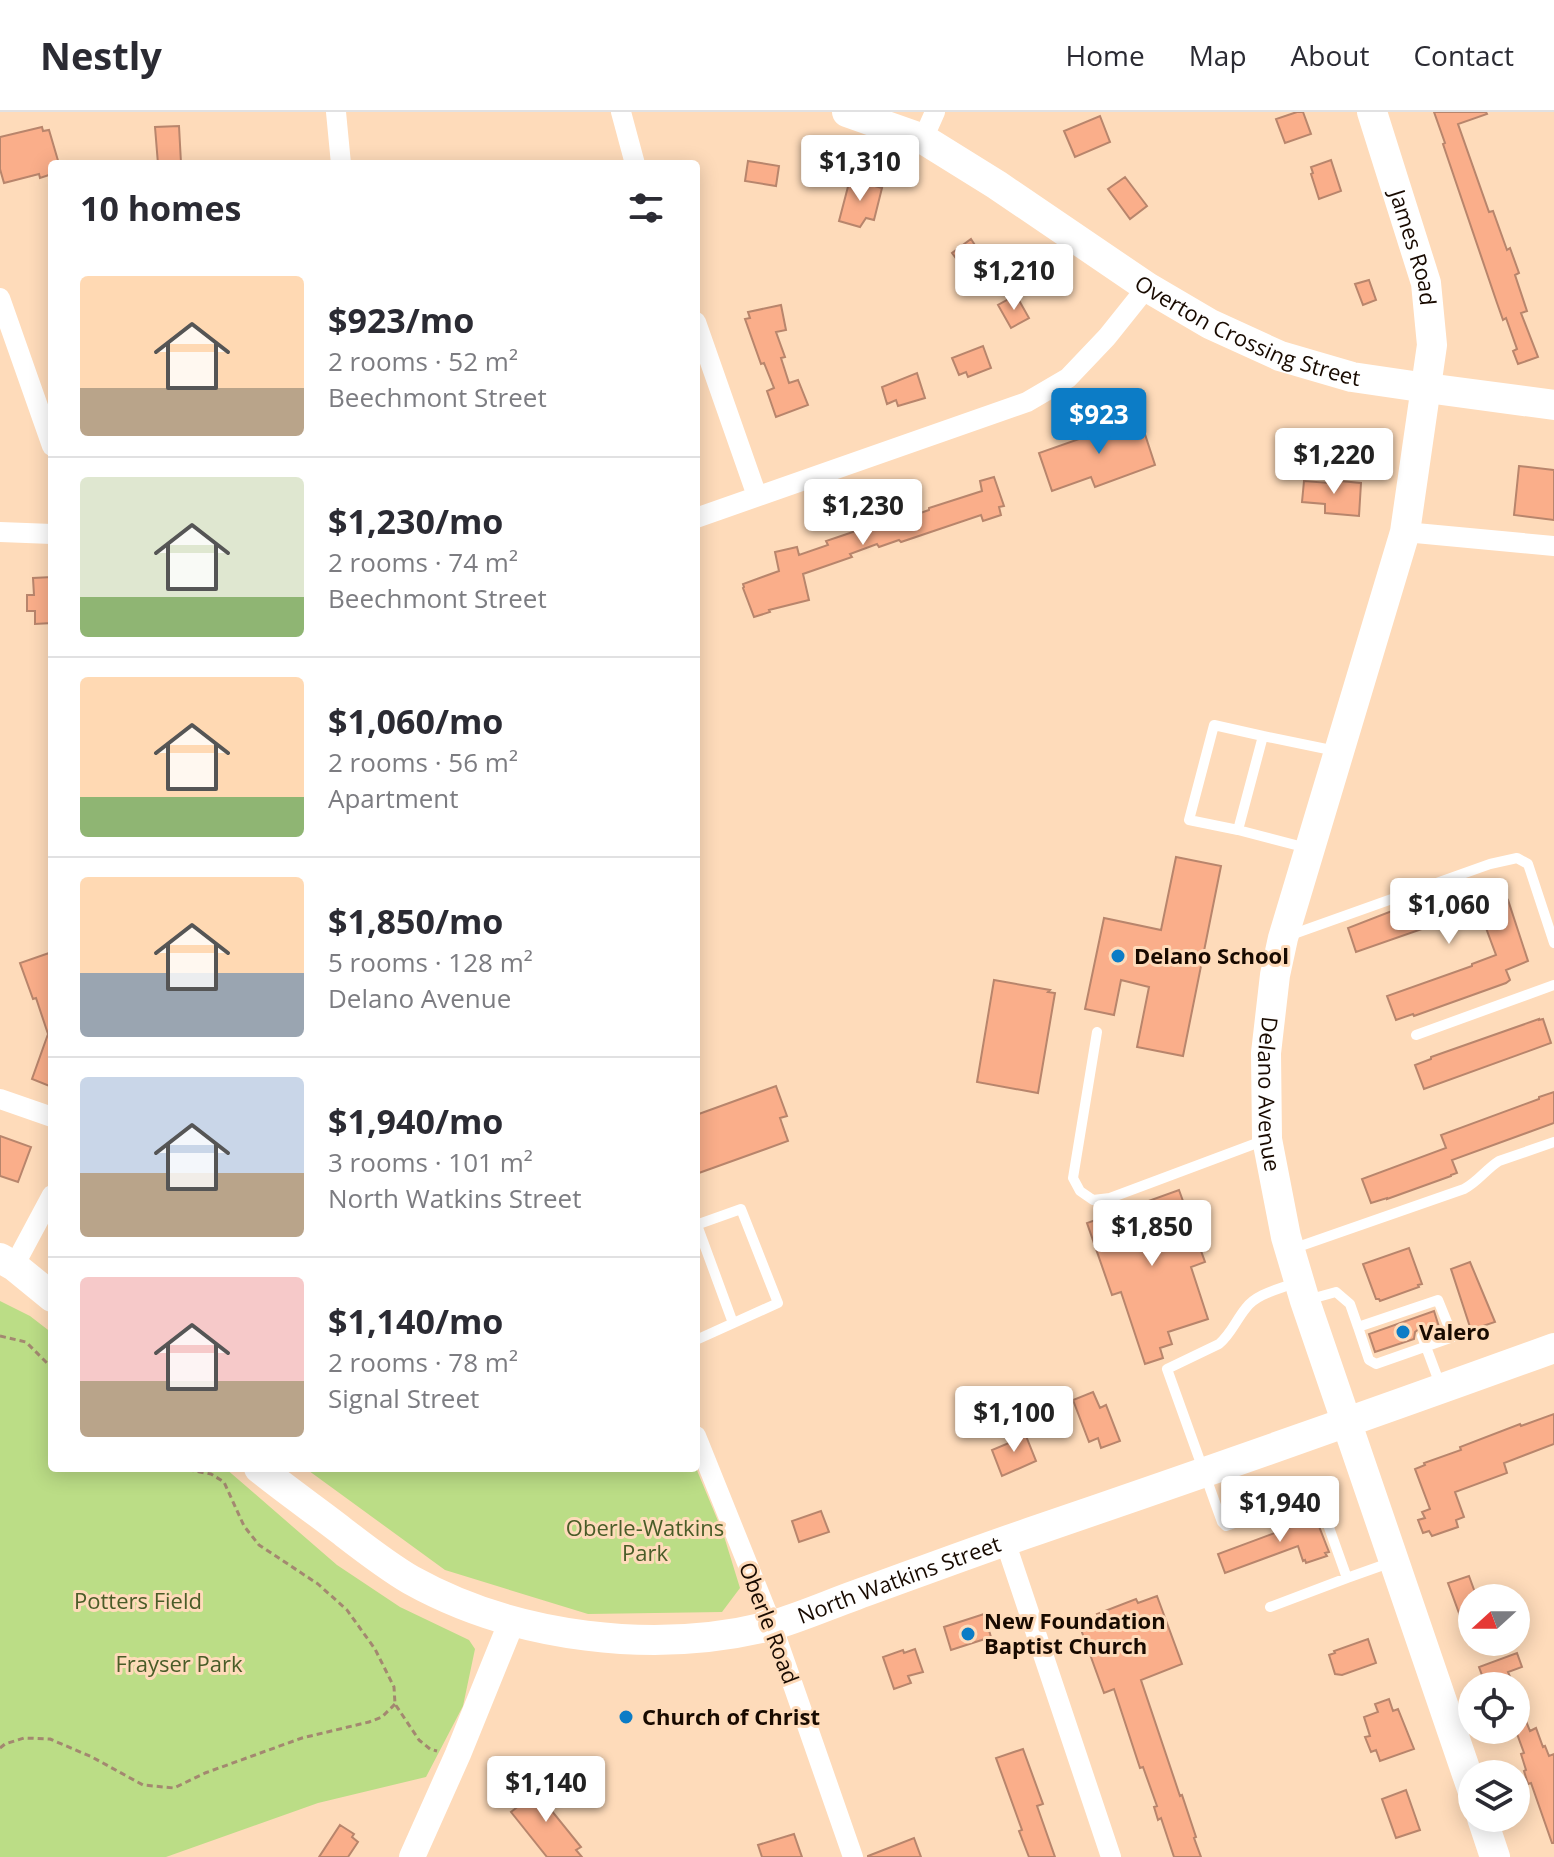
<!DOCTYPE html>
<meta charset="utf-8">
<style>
:root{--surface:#fff;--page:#f7f7f7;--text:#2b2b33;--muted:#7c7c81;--line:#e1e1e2;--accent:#0c7cc6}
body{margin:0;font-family:"Open Sans",sans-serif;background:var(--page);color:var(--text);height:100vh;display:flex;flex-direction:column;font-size:30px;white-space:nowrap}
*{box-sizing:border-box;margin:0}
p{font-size:26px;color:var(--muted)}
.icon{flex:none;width:44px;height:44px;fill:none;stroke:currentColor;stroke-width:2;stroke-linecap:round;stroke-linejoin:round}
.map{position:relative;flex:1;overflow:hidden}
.side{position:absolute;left:48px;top:48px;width:652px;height:1312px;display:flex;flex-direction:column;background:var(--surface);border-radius:8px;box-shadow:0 4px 20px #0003}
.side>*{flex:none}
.needle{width:52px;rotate:249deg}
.fabs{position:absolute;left:1458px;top:1472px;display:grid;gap:16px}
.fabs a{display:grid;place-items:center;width:72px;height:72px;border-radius:50%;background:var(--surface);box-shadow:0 4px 20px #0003;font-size:40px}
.price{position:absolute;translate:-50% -68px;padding:0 18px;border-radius:8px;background:#fff;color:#222;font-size:26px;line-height:52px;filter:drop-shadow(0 2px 4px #0008)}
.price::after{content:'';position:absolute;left:50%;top:48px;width:24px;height:18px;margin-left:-12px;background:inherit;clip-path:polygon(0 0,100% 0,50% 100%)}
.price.current{background:var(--accent);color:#fff}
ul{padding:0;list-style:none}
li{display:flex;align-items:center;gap:24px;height:200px;padding:0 32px}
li+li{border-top:2px solid var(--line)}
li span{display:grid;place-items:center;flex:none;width:224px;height:160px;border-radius:8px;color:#555}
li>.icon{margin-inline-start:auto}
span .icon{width:96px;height:96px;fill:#fffc;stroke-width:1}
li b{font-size:34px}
h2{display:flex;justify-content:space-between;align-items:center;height:96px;padding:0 32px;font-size:34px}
header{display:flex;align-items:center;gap:48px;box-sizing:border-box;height:112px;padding:0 40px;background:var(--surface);border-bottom:2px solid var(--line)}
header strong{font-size:38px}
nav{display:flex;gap:44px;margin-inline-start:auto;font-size:28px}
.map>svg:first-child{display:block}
.green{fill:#bbdd86}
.building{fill:#faae8a;stroke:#b8856c;stroke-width:2}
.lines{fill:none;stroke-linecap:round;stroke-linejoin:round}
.path{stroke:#a38870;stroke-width:3;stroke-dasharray:6 4;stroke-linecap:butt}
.service{stroke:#fff;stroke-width:10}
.minor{stroke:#fff;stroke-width:20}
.tertiary{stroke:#fff;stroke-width:26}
.secondary{stroke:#fff;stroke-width:30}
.poi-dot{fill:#0c7cc6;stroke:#fedbba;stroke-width:3}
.labels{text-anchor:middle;stroke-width:6;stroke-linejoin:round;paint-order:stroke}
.street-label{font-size:22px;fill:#180a00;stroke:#fedbba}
.poi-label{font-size:22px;font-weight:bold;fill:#180a00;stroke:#fedbba;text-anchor:start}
.park-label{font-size:22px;fill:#495c28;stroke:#fedbba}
</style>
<header>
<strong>Nestly</strong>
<nav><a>Home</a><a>Map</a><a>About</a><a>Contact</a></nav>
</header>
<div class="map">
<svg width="1554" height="1745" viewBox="0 0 1554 1745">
<rect width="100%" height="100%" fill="#fedbba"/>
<path class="green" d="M0 1189 30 1204 52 1221V1356H225L337 1453 400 1495 469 1528 475 1537 463 1594 426 1665 318 1691 166 1745H0Z
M305 1356H696L723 1421 740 1476 722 1500 588 1502 445 1458Z"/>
<path class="building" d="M1297 0H1303L1311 22 1285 31 1276 7Z
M1434 0H1486L1487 2 1458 12 1489 100 1493 99 1507 138 1510 136 1519 161 1515 163 1527 199 1521 201 1538 245 1518 252 1513 239 1517 237 1506 206 1503 208 1497 191 1446 41 1443 32 1445 31Z
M1100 4 1110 30 1075 45 1064 19Z
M179 14 181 51 158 52 155 15Z
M42 15 43 19 49 18 59 52H52V62L40 66 39 62 4 71 0 57V25Z
M1331 48 1341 79 1319 87 1311 62 1313 61 1311 55Z
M748 49 779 54 776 74 745 69Z
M1125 65 1147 94 1130 107 1108 77Z
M850 67 882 76 874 108 866 106 860 115 839 109Z
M971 127 991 158 967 175 957 162 964 157 952 141Z
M1369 168 1376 188 1363 193 1355 172Z
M1016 183 1029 206 1011 216 998 193Z
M781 193 786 218 776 220 785 245 781 246 789 271 798 268 808 293 776 305 767 279 774 276 764 251 761 252 745 207 750 206 748 200Z
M983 234 991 256 968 265 966 260 959 263 952 246Z
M917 261 925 286 898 294 896 288 887 292 882 275Z
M1139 304 1155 353 1095 375 1091 365 1052 379 1039 341 1116 314V312Z
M1519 354 1554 358V408L1514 403Z
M994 365 1004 394 999 395 1001 403 983 409 981 403 901 430 899 428 879 435 877 432 850 442 852 445 803 462 809 488 769 498 770 500 754 505 743 476 744 475 743 472 779 459 775 440 797 435 799 443 828 433 826 429 844 423 879 411 880 415 929 398V396L982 379 980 369Z
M1329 368 1361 371 1359 404 1325 401V392L1302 390 1304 369 1329 371Z
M52 465V511L35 512V499H27V483H34L33 466Z
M1176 745 1221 754 1183 944 1137 935 1149 875 1121 868 1114 903 1085 897 1104 806 1161 818Z
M1476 770 1480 782 1501 774 1506 789 1508 788 1528 849 1506 858 1510 868 1506 871 1414 904 1413 902 1396 908 1387 884 1472 854V852L1496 843 1480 800 1460 807 1459 804 1356 840 1348 816 1415 790 1416 792Z
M52 840V975L32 967 48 922 36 886 33 887 20 851Z
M994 868 1050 878 1048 880 1055 881 1038 981 977 970Z
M1539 907V908L1543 907 1551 931 1424 977 1415 953 1431 947V945Z
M776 974 787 1004 780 1006 788 1029 696 1062V1003Z
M1554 980V1011L1452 1048 1457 1061 1451 1063V1064L1387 1087V1086L1371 1091 1362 1067 1446 1036 1441 1023 1539 987V985Z
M0 1024 31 1035 18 1070 0 1064Z
M1179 1078 1205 1150 1191 1155 1208 1207 1168 1220 1172 1232 1160 1236 1163 1246 1145 1252 1121 1180 1112 1183 1087 1111Z
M1409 1136 1422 1172 1418 1173 1419 1175 1380 1189 1379 1187H1376L1363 1152Z
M1470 1150 1495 1210 1471 1218 1451 1157Z
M1434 1199 1440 1218 1430 1221 1426 1217 1420 1216 1415 1220 1414 1227 1375 1240 1369 1222Z
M1093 1280 1100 1296 1106 1293 1120 1329 1101 1336 1098 1326 1089 1330 1073 1288Z
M1554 1302V1332L1504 1351 1507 1361 1455 1380 1464 1405 1456 1408 1458 1415 1432 1424 1429 1419 1423 1421 1418 1408 1425 1406 1422 1400 1430 1397 1415 1357 1425 1353 1424 1351 1461 1338 1460 1335 1520 1312 1521 1314Z
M1024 1319 1036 1349 1002 1364 992 1338 1009 1331 1007 1326Z
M821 1399 829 1420 799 1430 792 1409Z
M1313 1399 1329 1440 1325 1441 1327 1444 1306 1451 1305 1448 1303 1449 1298 1434 1225 1461 1218 1442 1291 1415 1289 1408Z
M1469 1464 1477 1486H1472V1531H1470L1448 1471Z
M1157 1484 1182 1552 1141 1568 1180 1684 1182 1683 1196 1725 1194 1726 1201 1745H1174L1161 1706 1158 1708 1154 1695 1157 1694 1143 1655 1140 1656 1114 1577 1104 1581 1079 1512 1098 1504 1097 1502 1136 1487 1138 1491Z
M984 1502 991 1525 951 1538 944 1515Z
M1368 1527 1376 1551 1342 1563 1335 1562 1329 1543 1335 1541 1334 1539Z
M915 1537 923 1560 908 1564 911 1571 894 1577 883 1545 903 1538 904 1541Z
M1517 1541 1522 1555 1508 1560 1514 1574H1486L1479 1555Z
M1516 1584 1530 1619 1536 1616 1543 1635 1545 1634 1549 1644 1554 1642V1731H1552L1531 1671 1528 1672 1524 1659 1526 1658 1521 1642 1524 1641 1516 1619Z
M1389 1587 1393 1599 1398 1597 1414 1637 1380 1649 1376 1638 1371 1640 1365 1625 1370 1624 1364 1605 1378 1600 1375 1592Z
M1023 1637 1043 1692 1037 1694 1055 1745H1029L1019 1719 1022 1718 996 1646Z
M547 1671 560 1686 553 1692 555 1695 551 1698 581 1735 576 1738 582 1745H547L511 1700 520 1693 517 1690 531 1678 534 1682Z
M1406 1678 1420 1718 1396 1726 1382 1687Z
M340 1713 354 1722 352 1725 358 1730 348 1745H319Z
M794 1722 802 1745H762L758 1733Z
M914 1726 921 1745H868V1744Z"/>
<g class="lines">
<path class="path" d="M0 1224 26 1230 52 1256
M178 1356 211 1362 224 1370 244 1414 259 1433 318 1472 347 1498 375 1537 394 1575 395 1592 419 1628 430 1637 437 1639
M0 1636 5 1632 24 1626 50 1627 92 1645 143 1673 174 1676 205 1661 302 1626 369 1610 382 1605 395 1592"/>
<path class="service" d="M1238 718 1189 708 1214 613 1263 624
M1307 736 1238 718 1263 624 1336 639
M1288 824 1490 752 1517 746 1528 752 1554 831
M1097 920 1073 1066 1080 1079 1093 1088 1110 1086 1265 1028
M1416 923 1554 873
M696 1113 741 1097 778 1191 696 1228
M697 1113 733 1211
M1292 1137 1464 1077C1478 1070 1486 1057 1499 1049L1554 1030
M1307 1188 1336 1180 1350 1192 1358 1215 1438 1188 1453 1225 1376 1252 1369 1248 1358 1215
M1422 1224 1441 1275
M1286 1393 1226 1414 1222 1410 1167 1257 1219 1232C1231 1222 1236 1208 1246 1196 1257 1181 1281 1177 1297 1170
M1321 1393 1347 1466 1392 1450
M1270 1495 1347 1466"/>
<path class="minor" d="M336 0 341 52
M621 0 635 52
M923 27 935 0
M0 186 52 334
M696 210 757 384
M696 406 1027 290 1068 266 1107 225 1147 175
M0 420 52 422
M1405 420 1554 434
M0 987 52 1005
M14 1154 52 1083
M696 1324 772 1513 853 1745
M1005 1429 1111 1745"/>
<path class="tertiary" d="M412 1745 458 1642 512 1509"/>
<g class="secondary">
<path id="s1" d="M847 0 923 27 997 73 1147 175 1210 212 1280 244 1352 265 1427 276 1554 293"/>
<path id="s2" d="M1372 0 1426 171 1432 233 1405 420 1283 826 1275 863 1266 941 1267 1027 1286 1125 1305 1189 1472 1677"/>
<path d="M0 1146 14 1154 52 1185"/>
<path id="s3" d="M259 1356C286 1378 315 1398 342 1419 364 1436 387 1454 411 1468 515 1526 655 1543 770 1514 799 1506 828 1493 856 1483 917 1461 978 1438 1040 1417 1212 1358 1383 1298 1554 1236"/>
<path d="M1482 1706 1495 1745"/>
</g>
</g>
<g class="poi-dot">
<circle cx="1118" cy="844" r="8"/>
<circle cx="1403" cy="1220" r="8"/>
<circle cx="968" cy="1522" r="8"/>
<circle cx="626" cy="1605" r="8"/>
</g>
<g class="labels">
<g class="street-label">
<text dy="8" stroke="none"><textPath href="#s2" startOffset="142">James Road</textPath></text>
<text dy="8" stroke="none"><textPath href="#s1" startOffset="460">Overton Crossing Street</textPath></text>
<text dy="8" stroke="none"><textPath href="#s2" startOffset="1012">Delano Avenue</textPath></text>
<text dy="8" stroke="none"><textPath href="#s3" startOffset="696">North Watkins Street</textPath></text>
<text transform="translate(769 1511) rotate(69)" y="8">Oberle Road</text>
</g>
<g class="poi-label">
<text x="1134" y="852">Delano School</text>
<text x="1419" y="1228">Valero</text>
<text x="984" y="1517">New Foundation<tspan x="984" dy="25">Baptist Church</tspan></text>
<text x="642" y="1613">Church of Christ</text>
</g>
<g class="park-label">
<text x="645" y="1424">Oberle-Watkins<tspan x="645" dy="25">Park</tspan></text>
<text x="138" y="1497">Potters Field</text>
<text x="179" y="1560">Frayser Park</text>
</g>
</g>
</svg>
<div class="fabs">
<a><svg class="needle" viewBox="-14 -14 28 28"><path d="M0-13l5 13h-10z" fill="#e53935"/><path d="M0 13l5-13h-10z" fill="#7c7c81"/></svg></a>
<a><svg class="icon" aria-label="locate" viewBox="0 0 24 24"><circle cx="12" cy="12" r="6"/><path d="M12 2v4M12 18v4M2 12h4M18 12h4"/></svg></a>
<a><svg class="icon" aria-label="layers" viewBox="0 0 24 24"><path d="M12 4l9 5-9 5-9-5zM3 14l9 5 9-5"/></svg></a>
</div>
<b class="price" style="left:860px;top:91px">$1,310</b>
<b class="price" style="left:1014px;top:200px">$1,210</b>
<b class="price current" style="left:1099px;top:344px">$923</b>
<b class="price" style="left:1334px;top:384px">$1,220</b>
<b class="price" style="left:863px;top:435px">$1,230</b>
<b class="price" style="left:1449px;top:834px">$1,060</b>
<b class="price" style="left:1152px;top:1156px">$1,850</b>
<b class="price" style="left:1014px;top:1342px">$1,100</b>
<b class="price" style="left:1280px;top:1432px">$1,940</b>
<b class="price" style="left:546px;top:1712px">$1,140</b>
<section class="side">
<h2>10 homes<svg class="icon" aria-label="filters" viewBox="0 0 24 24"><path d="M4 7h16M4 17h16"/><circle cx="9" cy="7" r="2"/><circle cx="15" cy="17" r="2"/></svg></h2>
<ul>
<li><span style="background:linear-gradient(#ffd9b3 70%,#b9a48a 0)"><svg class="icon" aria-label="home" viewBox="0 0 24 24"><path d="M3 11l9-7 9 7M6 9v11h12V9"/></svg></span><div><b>$923/mo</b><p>2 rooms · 52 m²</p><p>Beechmont Street</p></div></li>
<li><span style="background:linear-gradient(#dfe7d0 75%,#8fb573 0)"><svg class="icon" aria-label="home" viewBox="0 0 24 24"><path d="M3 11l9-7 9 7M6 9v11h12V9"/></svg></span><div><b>$1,230/mo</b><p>2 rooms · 74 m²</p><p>Beechmont Street</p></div></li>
<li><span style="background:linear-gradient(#ffd9b3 75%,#8fb573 0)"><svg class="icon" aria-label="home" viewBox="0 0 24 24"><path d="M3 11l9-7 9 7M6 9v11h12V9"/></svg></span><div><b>$1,060/mo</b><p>2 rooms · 56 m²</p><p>Apartment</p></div></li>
<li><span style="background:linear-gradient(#ffd9b3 60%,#9aa5b1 0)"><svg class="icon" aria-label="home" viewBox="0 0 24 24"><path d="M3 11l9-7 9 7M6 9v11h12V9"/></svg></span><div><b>$1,850/mo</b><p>5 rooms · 128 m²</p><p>Delano Avenue</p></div></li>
<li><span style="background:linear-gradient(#c9d6e8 60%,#b9a48a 0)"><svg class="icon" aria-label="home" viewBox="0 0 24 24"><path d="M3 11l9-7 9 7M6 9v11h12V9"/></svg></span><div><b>$1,940/mo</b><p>3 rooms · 101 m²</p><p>North Watkins Street</p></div></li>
<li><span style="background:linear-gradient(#f6c9c9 65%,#b9a48a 0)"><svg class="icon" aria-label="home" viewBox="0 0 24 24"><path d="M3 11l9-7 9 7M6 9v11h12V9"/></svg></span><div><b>$1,140/mo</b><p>2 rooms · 78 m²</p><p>Signal Street</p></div></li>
</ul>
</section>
</div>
